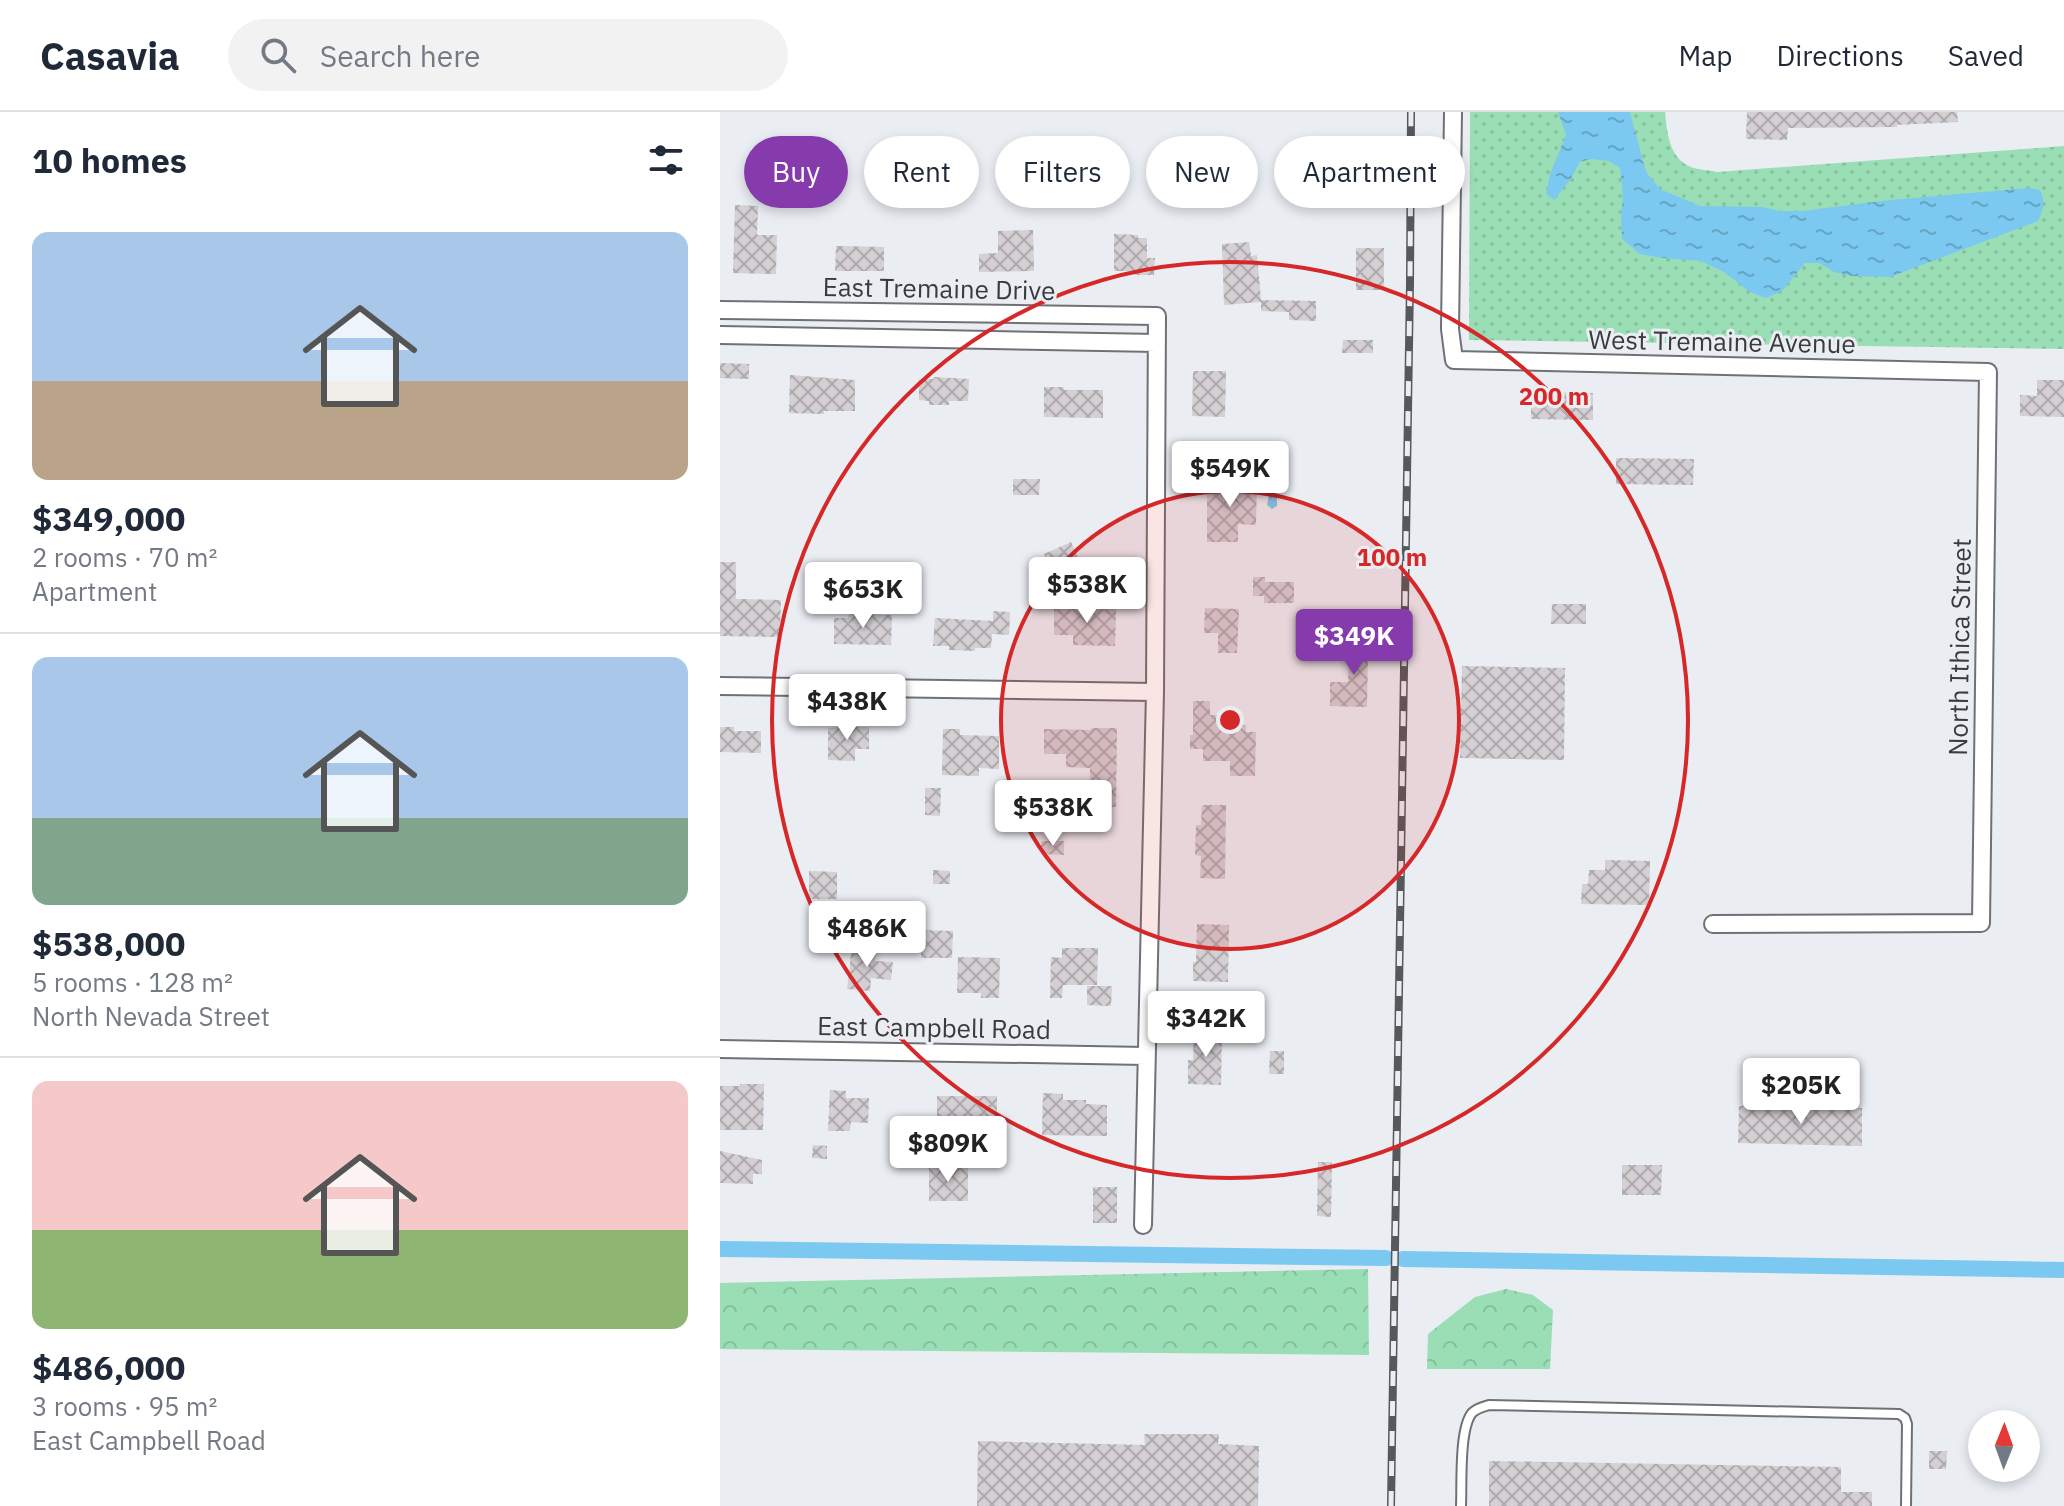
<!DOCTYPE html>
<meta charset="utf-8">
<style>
:root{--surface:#fff;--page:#f2f2f3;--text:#1f2937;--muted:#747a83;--line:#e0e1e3;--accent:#863bad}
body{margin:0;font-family:"IBM Plex Sans",sans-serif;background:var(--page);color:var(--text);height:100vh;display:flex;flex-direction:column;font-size:30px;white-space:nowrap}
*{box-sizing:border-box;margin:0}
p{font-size:26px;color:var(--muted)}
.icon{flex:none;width:44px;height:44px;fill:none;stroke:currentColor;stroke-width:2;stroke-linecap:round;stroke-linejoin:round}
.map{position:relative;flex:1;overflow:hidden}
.panel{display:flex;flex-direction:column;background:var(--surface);width:720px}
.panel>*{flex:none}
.guide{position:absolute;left:24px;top:24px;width:760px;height:72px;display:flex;gap:16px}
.needle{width:52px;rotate:1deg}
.buttons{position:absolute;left:1248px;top:1298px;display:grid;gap:16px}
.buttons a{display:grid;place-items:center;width:72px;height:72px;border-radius:50%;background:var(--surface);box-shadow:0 4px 12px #0003;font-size:40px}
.price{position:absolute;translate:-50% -68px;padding:0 18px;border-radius:8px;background:#fff;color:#222;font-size:26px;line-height:52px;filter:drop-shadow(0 2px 4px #0008)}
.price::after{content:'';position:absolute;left:50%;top:48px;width:24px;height:18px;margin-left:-12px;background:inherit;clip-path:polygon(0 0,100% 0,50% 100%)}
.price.on{background:var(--accent);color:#fff}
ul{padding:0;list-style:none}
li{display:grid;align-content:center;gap:16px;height:424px;padding:0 32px}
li+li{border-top:2px solid var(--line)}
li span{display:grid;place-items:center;height:248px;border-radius:16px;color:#555}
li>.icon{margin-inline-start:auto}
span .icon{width:144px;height:144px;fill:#fffc;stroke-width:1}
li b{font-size:34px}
h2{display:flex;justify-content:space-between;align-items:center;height:96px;padding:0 32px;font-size:34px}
.chip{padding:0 28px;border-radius:36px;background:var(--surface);box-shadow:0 4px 12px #0003;font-size:28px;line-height:72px}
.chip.on{background:var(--accent);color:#fff}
header{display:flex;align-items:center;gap:48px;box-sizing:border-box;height:112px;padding:0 40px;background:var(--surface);border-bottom:2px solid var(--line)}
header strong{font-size:38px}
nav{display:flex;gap:44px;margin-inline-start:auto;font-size:28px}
.search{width:560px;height:72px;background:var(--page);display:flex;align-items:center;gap:20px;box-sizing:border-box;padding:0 28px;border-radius:44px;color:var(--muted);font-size:30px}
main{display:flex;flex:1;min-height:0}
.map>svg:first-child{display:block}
.grass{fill:url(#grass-dots)}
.park{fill:url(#park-crowns)}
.water{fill:url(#water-ripples)}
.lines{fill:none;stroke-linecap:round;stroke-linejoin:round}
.canal{stroke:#7bc9f0;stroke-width:16}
.building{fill:url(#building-cross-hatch)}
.service-casing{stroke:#6f7176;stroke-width:12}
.minor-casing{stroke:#6f7176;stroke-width:20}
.service{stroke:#fff;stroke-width:8}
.minor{stroke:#fff;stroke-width:16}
.rail-casing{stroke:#57585a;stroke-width:8}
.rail{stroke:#eaedf2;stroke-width:5;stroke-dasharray:15;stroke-linecap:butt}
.ring{fill:none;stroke:#d62828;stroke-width:4}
.labels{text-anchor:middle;stroke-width:6;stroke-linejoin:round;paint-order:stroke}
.street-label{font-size:26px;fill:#3a3b3d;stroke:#eaedf2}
.centre{fill:#d62828;stroke:#eaedf2;stroke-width:4}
.ring-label{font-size:24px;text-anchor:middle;font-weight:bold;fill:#d62828;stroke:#eaedf2;stroke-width:6;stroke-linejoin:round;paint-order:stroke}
</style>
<header>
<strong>Casavia</strong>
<div class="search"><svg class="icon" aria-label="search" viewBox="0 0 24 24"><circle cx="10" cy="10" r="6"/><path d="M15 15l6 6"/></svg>Search here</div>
<nav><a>Map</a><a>Directions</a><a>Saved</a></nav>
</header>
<main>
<section class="panel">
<h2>10 homes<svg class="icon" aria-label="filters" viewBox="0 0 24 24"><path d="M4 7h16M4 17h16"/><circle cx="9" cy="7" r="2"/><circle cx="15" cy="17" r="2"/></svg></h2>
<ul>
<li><span style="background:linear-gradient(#a9c7e8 60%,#b9a48a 0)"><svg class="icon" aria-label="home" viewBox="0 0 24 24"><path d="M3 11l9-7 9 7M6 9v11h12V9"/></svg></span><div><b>$349,000</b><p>2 rooms · 70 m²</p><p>Apartment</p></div></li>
<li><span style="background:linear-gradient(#a9c7e8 65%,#7fa58c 0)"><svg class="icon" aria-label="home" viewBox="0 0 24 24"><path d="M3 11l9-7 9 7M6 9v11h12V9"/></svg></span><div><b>$538,000</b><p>5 rooms · 128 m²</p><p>North Nevada Street</p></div></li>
<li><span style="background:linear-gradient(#f6c9c9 60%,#8fb573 0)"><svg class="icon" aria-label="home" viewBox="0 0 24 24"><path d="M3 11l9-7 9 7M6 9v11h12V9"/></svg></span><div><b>$486,000</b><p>3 rooms · 95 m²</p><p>East Campbell Road</p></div></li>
</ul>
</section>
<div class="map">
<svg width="1344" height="1394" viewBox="0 0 1344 1394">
<defs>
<pattern id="grass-dots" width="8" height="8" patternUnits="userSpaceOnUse" patternTransform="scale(2)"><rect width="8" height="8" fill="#99deb5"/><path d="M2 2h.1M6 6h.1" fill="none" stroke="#85bf9d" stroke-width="1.8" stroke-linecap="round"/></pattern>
<pattern id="park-crowns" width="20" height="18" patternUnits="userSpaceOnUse" patternTransform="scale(2)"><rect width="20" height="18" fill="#99deb5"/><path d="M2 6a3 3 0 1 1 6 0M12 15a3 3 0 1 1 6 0" fill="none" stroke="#85bf9d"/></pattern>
<pattern id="water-ripples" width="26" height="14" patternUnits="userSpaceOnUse" patternTransform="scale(2)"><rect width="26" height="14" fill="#7bc9f0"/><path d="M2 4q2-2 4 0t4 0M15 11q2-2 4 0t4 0" fill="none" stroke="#66a4c4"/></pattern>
<pattern id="building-cross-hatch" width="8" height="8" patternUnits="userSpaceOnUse" patternTransform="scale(2)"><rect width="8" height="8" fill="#d4cfd3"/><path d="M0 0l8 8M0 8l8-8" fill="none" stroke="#ada9ac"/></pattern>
</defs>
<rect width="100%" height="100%" fill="#eaedf2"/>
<path class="grass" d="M750 0H945C947 21 949 46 971 55 978 58 989 58 997 60L1344 34V237L749 228Z"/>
<path class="park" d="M648 1157 649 1243 0 1237V1171Z
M786 1177 813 1183 833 1198 830 1257H707L708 1222 755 1185Z"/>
<path class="water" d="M838 0H910L926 60 940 77 980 94 1042 95 1060 99H1082L1170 88 1309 76 1320 78C1326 90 1323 98 1318 109L1170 165 1132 164 1114 160 1099 151H1085L1062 179 1046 186 1030 180 1004 160 981 149 942 146 920 142 902 127 901 105 903 84 900 56 889 49 871 47 860 50 850 68 834 88 826 82 830 62 846 23Z
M548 368H554L557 373V394L552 397 547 393 549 382 546 374Z"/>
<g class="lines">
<path class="canal" d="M0 1137 666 1146
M683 1147 1344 1158"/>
</g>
<path class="building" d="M1027 0H1237L1238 10 1177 13V15L1068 16 1067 28 1026 27Z
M342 55H357L356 94H341Z
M15 93 38 94 37 123H57L56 162 13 161Z
M313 118 314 159 259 160V142L278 141V119Z
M394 122 418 123V126H427V146H435L434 163H415V159H394Z
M529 130 531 144 537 143 541 188 596 189V209L569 208V200L541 199V190L504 193 502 132Z
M116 134 164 135V159H115Z
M636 136H664V178H636Z
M623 228H653V241H622Z
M0 251 29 252V267L0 266Z
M473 259H506L505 305 472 304Z
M70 263 135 268V299H104V302L69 301Z
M214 265 249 267 248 289H229V293H209V289L199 288V267H214Z
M1317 268H1344V305L1300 304V283L1317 284Z
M324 275H344V278H383V306L324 305Z
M811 280 873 281V308L811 307Z
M896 346 974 347 973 373 896 372Z
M293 367H320L319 383H293Z
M487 370H537L536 413 518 412V430H487Z
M351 430 362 455 335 467 324 442Z
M0 450H16V487L61 488 60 525 0 524Z
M533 465H545V470H574V491H544V484H533Z
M832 492H866V512H831Z
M334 495 396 496 395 534 353 533V523H334Z
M485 496 519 497 517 541H498V521H484Z
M273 499 290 500 289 523 272 522 271 536H255V539L229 538V534H213L215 506 273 509Z
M129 502 172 503 171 533 114 532V506H128Z
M634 524H652V546L648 545 647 595 610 594V570H628L629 552H633Z
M742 554 845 556 844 648 740 646Z
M473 589H490V603H517V613H526V620H536L535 664H510V649H483V637H470V623H473Z
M0 615H14V619H41V641L0 640Z
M120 615H149V637H135V649L108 648V616Z
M371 616H397L396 695H369L370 656 346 655V642H324V617L371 618Z
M223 617H240V623L279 624V657L259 656V664L222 663Z
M205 676H221L220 704 205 703Z
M482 693H506L505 767 480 766 481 744 475 743 476 713H481Z
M321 729H344V743L321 742Z
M885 748 930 749 929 793 861 792 862 772H868L869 758H885Z
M213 758 230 759V772H213Z
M89 759 117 760V787H89Z
M477 812 509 813 508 870 473 869V850H476Z
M201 818 233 819 232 846H201Z
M132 834 156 836 155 849 173 850 171 868 151 866 150 879 127 877Z
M342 836H378L377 873H343L342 886H330L331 845 342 846Z
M238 845 280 846 279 886H261V881H237Z
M367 874H392L391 894 367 893Z
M474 920H502L501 973 468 972V948H473Z
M550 939H564V962H549Z
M20 972H44L43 1018H0V974H20Z
M110 978 126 979V986H149L148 1011 131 1010 130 1019H108Z
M323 981 343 982V988H366V992L387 993V1024L322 1023Z
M217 984H277V1005H262V1009H248V1013H235V1009L217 1008Z
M1019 994 1142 996V1034L1018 1031Z
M93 1033 107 1034V1047L92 1046Z
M0 1039 42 1048V1062H33V1072L0 1071Z
M598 1050H612L611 1105 597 1104Z
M902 1053H942L941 1083H902Z
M209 1055 248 1056V1089H209Z
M373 1075H397V1111H373Z
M424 1322H499L498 1332 539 1334 538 1394H257L258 1329 425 1333Z
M1209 1339H1227L1226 1357H1209Z
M769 1349 1121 1355V1380H1152V1394H769Z"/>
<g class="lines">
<defs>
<path id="service" d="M741 1394C742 1372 739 1317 752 1301 757 1296 763 1295 769 1293L1179 1302 1185 1306 1187 1312 1186 1394"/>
<path id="minor" d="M733 0 730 217 734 248 1268 260 1261 811 993 812
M0 198 437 204 435 580 423 1113
M0 223 437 231
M0 574 435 580
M0 937 426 944"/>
</defs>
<use href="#service" class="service-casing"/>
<use href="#minor" class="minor-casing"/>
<use href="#service" class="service"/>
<use href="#minor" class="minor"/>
<defs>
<path id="rail" d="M671 1394 690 170 691 0"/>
</defs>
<use href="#rail" class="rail-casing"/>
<use href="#rail" class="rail"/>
</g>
<circle cx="510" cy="608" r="229" fill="#d62828" fill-opacity=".12"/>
<g class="ring">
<circle cx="510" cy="608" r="229"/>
<circle cx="510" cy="608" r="458"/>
</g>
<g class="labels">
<g class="street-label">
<text transform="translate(219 177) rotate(1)" y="9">East Tremaine Drive</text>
<text transform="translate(1002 230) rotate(1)" y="9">West Tremaine Avenue</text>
<text transform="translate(1240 535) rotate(-89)" y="9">North Ithica Street</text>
<text transform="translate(214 916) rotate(1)" y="9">East Campbell Road</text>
</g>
</g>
<circle cx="510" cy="608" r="12" class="centre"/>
<g class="ring-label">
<text x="834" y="293">200 m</text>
<text x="672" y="454">100 m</text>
</g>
</svg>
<div class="buttons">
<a><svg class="needle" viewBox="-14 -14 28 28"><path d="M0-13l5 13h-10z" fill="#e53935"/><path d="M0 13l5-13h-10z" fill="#747a83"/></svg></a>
</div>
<b class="price" style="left:510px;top:397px">$549K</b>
<b class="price" style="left:367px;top:513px">$538K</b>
<b class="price" style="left:143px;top:518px">$653K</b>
<b class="price on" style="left:634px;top:565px">$349K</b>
<b class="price" style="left:127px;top:630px">$438K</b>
<b class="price" style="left:333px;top:736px">$538K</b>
<b class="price" style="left:147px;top:857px">$486K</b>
<b class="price" style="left:486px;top:947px">$342K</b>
<b class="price" style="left:1081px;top:1014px">$205K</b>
<b class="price" style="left:228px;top:1072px">$809K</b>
<div class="guide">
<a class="chip on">Buy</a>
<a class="chip">Rent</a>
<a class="chip">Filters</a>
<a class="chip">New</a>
<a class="chip">Apartment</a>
</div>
</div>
</main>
